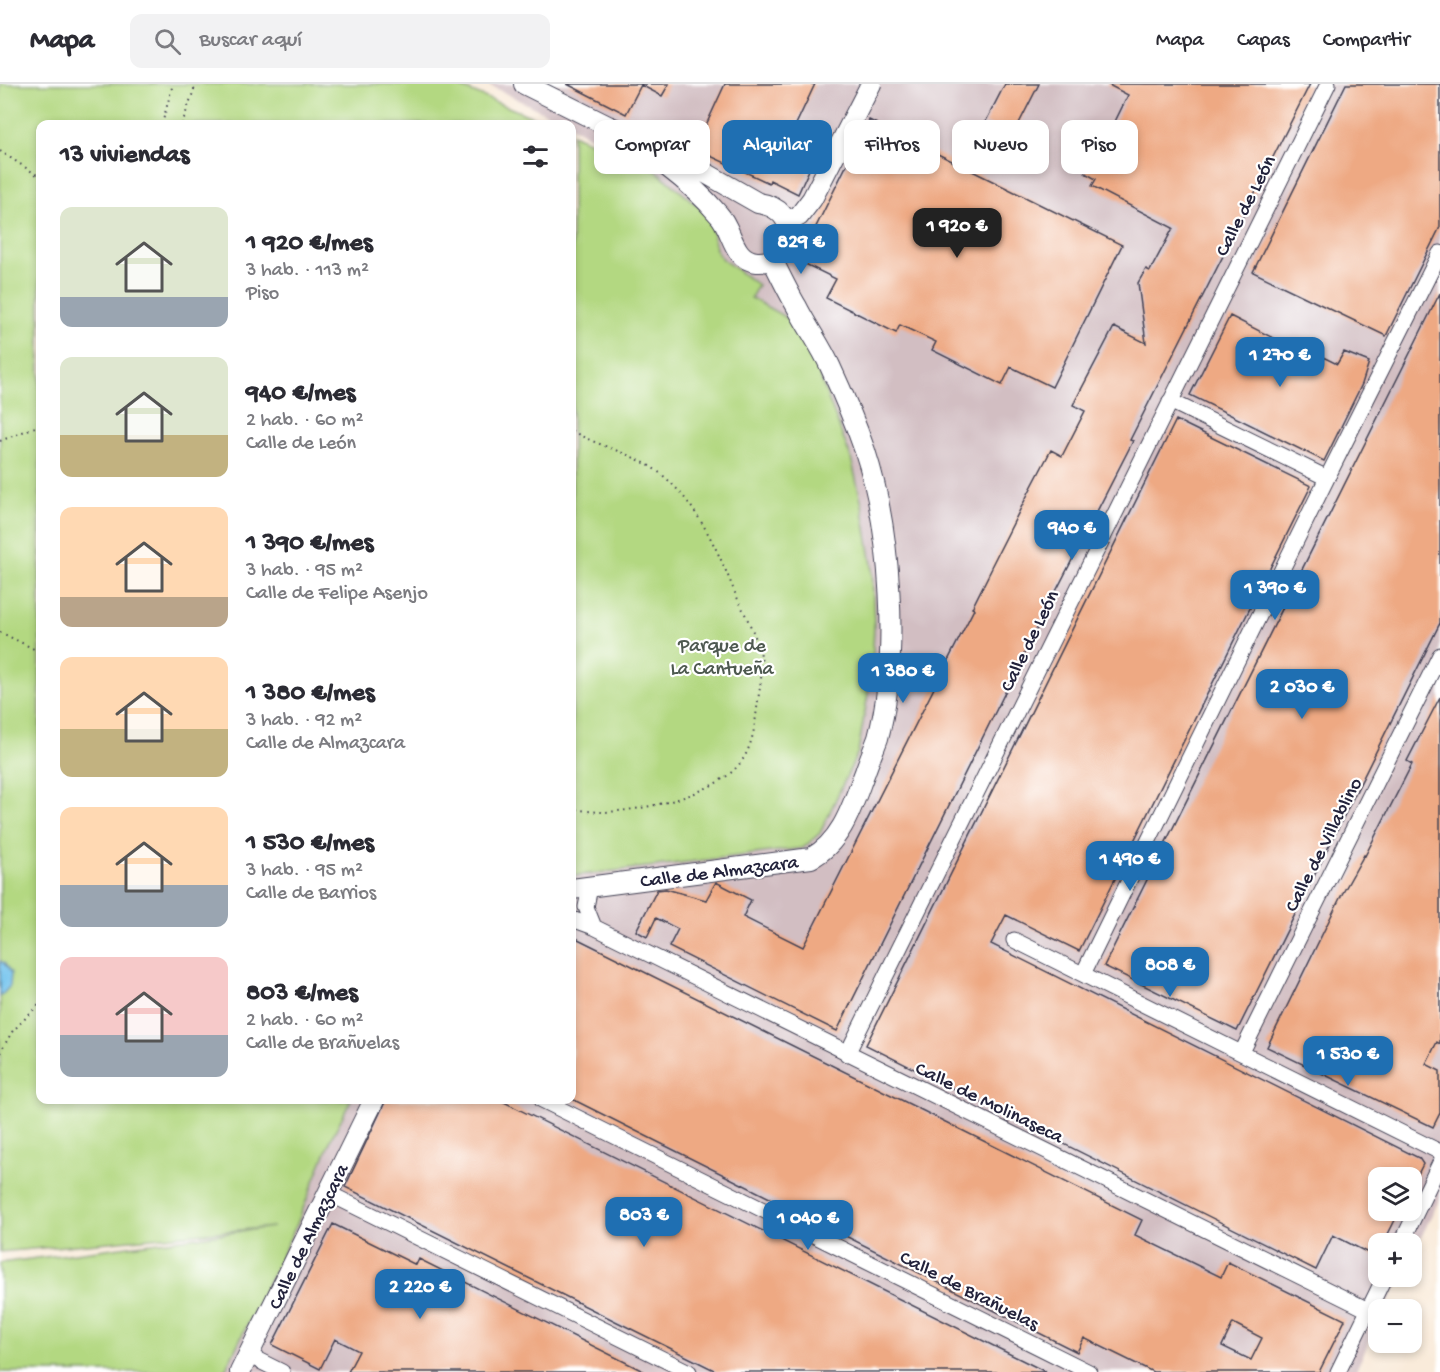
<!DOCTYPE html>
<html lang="es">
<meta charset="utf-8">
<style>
:root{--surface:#fff;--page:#f2f2f3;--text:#2b2b33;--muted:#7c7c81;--line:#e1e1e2;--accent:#1f6fb2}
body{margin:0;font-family:"Gochi Hand",sans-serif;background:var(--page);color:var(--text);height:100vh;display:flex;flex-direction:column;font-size:22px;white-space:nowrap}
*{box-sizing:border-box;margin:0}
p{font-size:20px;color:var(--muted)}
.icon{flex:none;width:33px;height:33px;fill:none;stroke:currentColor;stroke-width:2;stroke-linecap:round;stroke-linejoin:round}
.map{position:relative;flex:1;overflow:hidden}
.sheet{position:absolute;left:36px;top:36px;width:540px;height:984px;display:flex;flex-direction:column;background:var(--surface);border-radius:12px;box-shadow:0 3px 9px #0003}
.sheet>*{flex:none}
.top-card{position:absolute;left:594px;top:36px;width:570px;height:54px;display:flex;gap:12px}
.tools{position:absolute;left:1368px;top:1083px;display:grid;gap:12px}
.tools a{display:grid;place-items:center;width:54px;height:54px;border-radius:12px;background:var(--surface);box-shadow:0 3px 9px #0003;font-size:30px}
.price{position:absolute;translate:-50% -51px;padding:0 14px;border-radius:12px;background:var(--accent);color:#fff;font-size:20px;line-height:39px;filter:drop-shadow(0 2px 3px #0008)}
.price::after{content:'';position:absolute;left:50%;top:36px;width:18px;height:14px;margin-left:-9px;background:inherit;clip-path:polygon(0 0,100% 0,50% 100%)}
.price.on{background:#222;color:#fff}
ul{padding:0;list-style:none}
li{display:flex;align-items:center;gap:18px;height:150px;padding:0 24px}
li span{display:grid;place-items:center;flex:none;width:168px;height:120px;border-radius:12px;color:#555}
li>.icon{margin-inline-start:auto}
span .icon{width:72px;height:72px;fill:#fffc;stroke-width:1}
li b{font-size:26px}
h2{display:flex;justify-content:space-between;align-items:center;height:72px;padding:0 24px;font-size:26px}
.tag{padding:0 21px;border-radius:12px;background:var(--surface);box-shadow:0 3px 9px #0003;font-size:21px;line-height:54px}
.tag.on{background:var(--accent);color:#fff}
header{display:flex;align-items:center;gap:36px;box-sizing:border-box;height:84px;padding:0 30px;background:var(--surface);border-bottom:2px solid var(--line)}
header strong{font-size:28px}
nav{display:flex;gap:33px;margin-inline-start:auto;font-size:21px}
.search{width:420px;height:54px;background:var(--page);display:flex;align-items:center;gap:15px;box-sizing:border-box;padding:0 21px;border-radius:12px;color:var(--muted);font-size:22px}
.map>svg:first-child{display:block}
.industrial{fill:#d2bec2;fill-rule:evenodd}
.green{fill:#b3d881;stroke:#6a7d5e;stroke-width:1.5}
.water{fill:#71c2ed;stroke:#4a7294;stroke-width:1.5}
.building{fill:#eea983;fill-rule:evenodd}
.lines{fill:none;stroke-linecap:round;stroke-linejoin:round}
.minor-casing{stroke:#424053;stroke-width:17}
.tertiary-casing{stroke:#424053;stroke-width:22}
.path{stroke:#424053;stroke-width:2;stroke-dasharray:1.5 4.5;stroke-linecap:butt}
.minor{stroke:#fff;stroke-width:15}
.tertiary{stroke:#fff;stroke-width:20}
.labels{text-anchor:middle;stroke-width:4.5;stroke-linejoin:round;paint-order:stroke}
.street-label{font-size:20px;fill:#22223b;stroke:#fff}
.park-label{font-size:20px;fill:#4e5950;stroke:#fff}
</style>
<header>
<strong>Mapa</strong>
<div class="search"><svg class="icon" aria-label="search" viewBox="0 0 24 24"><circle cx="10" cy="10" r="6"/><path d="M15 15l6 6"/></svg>Buscar aquí</div>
<nav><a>Mapa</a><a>Capas</a><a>Compartir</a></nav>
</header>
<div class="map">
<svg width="1440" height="1288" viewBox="0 0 1440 1288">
<rect width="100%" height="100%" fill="#fff"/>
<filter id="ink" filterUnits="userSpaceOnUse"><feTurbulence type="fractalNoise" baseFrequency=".0167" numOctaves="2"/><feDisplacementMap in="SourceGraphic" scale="12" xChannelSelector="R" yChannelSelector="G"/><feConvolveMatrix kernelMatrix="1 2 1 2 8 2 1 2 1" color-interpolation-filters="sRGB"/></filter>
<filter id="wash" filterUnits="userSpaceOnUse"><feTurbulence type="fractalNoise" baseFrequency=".008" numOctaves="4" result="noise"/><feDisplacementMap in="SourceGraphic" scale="24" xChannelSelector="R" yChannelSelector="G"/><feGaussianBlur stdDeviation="1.35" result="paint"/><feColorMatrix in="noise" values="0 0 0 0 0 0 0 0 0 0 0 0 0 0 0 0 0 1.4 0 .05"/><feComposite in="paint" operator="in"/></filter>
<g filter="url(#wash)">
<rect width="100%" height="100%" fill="#f9ebda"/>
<path class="industrial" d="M487 0H1440V1114L1412 1172V1160H1378V1192L1401 1193 1385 1225 1378 1226V1239L1355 1288H224L297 1140 331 1055 351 1016H572V792L803 764 820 749 858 668 872 587 874 543 872 481 862 420 851 374 813 275 787 234 750 214 758 200 722 175 716 166 711 140 654 85 572 43V40H567ZM1378 1094H1412V1126H1378Z"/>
<path class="green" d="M0 0H453L549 40H40V1016H351L331 1055 297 1140 224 1288H0V1179L273 1143 0 1168Z
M572 50 654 85 705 128 711 140 716 166 722 175 758 201 751 214 787 234 813 275 851 374 862 420 872 481 874 543 872 587 858 668 820 749 803 764 572 792Z"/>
<path class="water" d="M0 877 4 879 11 889 10 902 0 913Z"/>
<g id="blocks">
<path class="building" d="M567 0H669L662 12 641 1 626 30Z
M725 0H815L791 51 819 64 798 110 770 96 769 99 695 65Z
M1005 0H1039L1012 53 985 39Z
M1107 0H1310L1130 356 1133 357 1029 560 837 947 669 863 678 845 656 834 647 853 636 847 657 806 666 805 706 816 716 798 751 816 743 833 803 863 974 525 972 524 992 484 991 483 1030 406 1051 366 1062 372 1085 327 1073 321 1114 243 1146 259 1138 199 1146 185 1150 187 1173 144 1092 102 1096 95 1085 89 1098 64 1101 66 1128 11Z
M1346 0H1440V143L1386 252 1253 188Z
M869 36 1122 161 1052 303 1011 283 1002 301 932 266 936 258 900 241 896 249 826 214 836 195 799 177Z
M1440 209V539L1237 947 1104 882Z
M1230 232 1281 258 1277 266 1302 279 1309 266 1337 280 1344 268 1369 278 1362 300 1324 377 1190 311Z
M1176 336 1311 402 1079 867 1006 831 991 860 1419 1074 1423 1080 1416 1094H1378V1126H1400L1383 1160H1378V1174L1333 1151 1316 1186 866 961Z
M1440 613V960L1437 958 1426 980 1440 987V1029L1433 1043 1267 963 1340 814 1364 771 1365 772 1412 680 1407 677Z
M572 852 1142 1136 1135 1151 1221 1193 1228 1178 1345 1236 1319 1288H1153L1084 1254 1077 1268 572 1015ZM1233 1239 1262 1254 1251 1276 1222 1262Z
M386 1016H500L1046 1288H718L345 1103Z
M333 1140 416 1181 419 1175 645 1288H348L359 1267 335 1255 320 1285 272 1261Z"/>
</g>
</g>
<g filter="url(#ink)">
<use href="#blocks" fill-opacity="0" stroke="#424053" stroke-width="1.5"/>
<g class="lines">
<defs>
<path id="minor" d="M1170 317 1327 394
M590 803 586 823 594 843
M572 835 594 843 1368 1226
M1014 856 1440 1068
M1083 890 1327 394 1440 169
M1242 968 1440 571
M847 970 1328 0
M542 1016 1089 1288
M328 1109 689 1288
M1401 1160 1440 1079
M248 1271 282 1288
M1338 1288 1385 1192"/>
<path id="tertiary" d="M524 0 608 42 667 67 758 119C804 125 794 180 757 178 732 176 733 146 719 131 688 94 648 68 608 42
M787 138 799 132 812 115 871 0
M572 805 811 774C843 757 853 719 865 688 869 676 874 665 878 654 900 572 891 446 865 367 855 338 843 310 830 282 821 262 807 243 797 223 788 208 780 191 772 175
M240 1288 374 1016"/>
</defs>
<use href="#minor" class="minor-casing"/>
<use href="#tertiary" class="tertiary-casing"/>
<path class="path" d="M162 40 173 0
M182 40 196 0
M0 67 40 93
M572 347C603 365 641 370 668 396 700 426 719 469 735 509 742 524 759 557 761 572 763 587 760 602 758 617 755 638 754 660 741 678 717 711 642 727 603 728 593 728 582 726 572 725
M0 357 40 341
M0 548 40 568
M0 969 12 948 40 919"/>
<use href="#minor" class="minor"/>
<use href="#tertiary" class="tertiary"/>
</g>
</g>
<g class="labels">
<g class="street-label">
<text transform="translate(1244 121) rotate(-63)" y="7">Calle de León</text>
<text transform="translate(1028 556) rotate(-64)" y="7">Calle de León</text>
<text transform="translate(1322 760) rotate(-63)" y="7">Calle de Villablino</text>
<text transform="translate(719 786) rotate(-7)" y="7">Calle de Almazcara</text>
<text transform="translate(990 1017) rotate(26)" y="7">Calle de Molinaseca</text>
<text transform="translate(307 1152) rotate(-64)" y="7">Calle de Almazcara</text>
<text transform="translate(970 1205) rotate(27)" y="7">Calle de Brañuelas</text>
</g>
<g class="park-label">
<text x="722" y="567">Parque de<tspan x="722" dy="23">La Cantueña</tspan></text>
</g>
</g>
</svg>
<div class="tools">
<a><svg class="icon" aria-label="layers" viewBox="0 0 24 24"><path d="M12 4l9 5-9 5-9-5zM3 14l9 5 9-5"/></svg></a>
<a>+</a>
<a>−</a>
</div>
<b class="price on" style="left:957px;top:175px">1 920 €</b>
<b class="price" style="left:801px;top:191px">829 €</b>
<b class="price" style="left:1280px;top:304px">1 270 €</b>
<b class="price" style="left:1072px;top:477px">940 €</b>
<b class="price" style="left:1275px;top:537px">1 390 €</b>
<b class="price" style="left:903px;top:620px">1 380 €</b>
<b class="price" style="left:1302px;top:636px">2 030 €</b>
<b class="price" style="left:1130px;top:808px">1 490 €</b>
<b class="price" style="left:1170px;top:914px">808 €</b>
<b class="price" style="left:1348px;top:1003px">1 530 €</b>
<b class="price" style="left:644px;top:1164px">803 €</b>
<b class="price" style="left:808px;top:1167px">1 040 €</b>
<b class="price" style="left:420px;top:1236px">2 220 €</b>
<div class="top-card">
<a class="tag">Comprar</a>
<a class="tag on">Alquilar</a>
<a class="tag">Filtros</a>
<a class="tag">Nuevo</a>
<a class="tag">Piso</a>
</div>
<section class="sheet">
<h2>13 viviendas<svg class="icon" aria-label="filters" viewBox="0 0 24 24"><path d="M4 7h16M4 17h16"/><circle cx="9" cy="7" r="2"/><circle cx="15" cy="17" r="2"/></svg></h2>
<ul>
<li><span style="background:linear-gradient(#dfe7d0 75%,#9aa5b1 0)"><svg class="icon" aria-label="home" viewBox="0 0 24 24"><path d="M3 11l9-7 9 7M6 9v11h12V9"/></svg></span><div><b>1 920 €/mes</b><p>3 hab. · 113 m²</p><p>Piso</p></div></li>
<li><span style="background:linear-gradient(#dfe7d0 65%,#c2b280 0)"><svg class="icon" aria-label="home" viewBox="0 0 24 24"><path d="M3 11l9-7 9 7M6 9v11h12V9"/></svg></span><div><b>940 €/mes</b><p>2 hab. · 60 m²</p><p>Calle de León</p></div></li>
<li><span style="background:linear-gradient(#ffd9b3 75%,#b9a48a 0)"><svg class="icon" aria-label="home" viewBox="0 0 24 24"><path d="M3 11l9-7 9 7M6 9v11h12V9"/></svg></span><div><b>1 390 €/mes</b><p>3 hab. · 95 m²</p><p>Calle de Felipe Asenjo</p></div></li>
<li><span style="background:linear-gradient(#ffd9b3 60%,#c2b280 0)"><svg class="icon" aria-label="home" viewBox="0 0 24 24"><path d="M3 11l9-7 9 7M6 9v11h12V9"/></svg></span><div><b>1 380 €/mes</b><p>3 hab. · 92 m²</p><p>Calle de Almazcara</p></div></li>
<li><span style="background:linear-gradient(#ffd9b3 65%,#9aa5b1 0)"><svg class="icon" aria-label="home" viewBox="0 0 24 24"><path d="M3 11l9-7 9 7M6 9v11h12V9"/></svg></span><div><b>1 530 €/mes</b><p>3 hab. · 95 m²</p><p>Calle de Barrios</p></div></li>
<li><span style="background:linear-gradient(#f6c9c9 65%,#9aa5b1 0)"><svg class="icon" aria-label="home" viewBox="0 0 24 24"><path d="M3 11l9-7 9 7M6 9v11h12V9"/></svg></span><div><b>803 €/mes</b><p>2 hab. · 60 m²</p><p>Calle de Brañuelas</p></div></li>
</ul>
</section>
</div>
